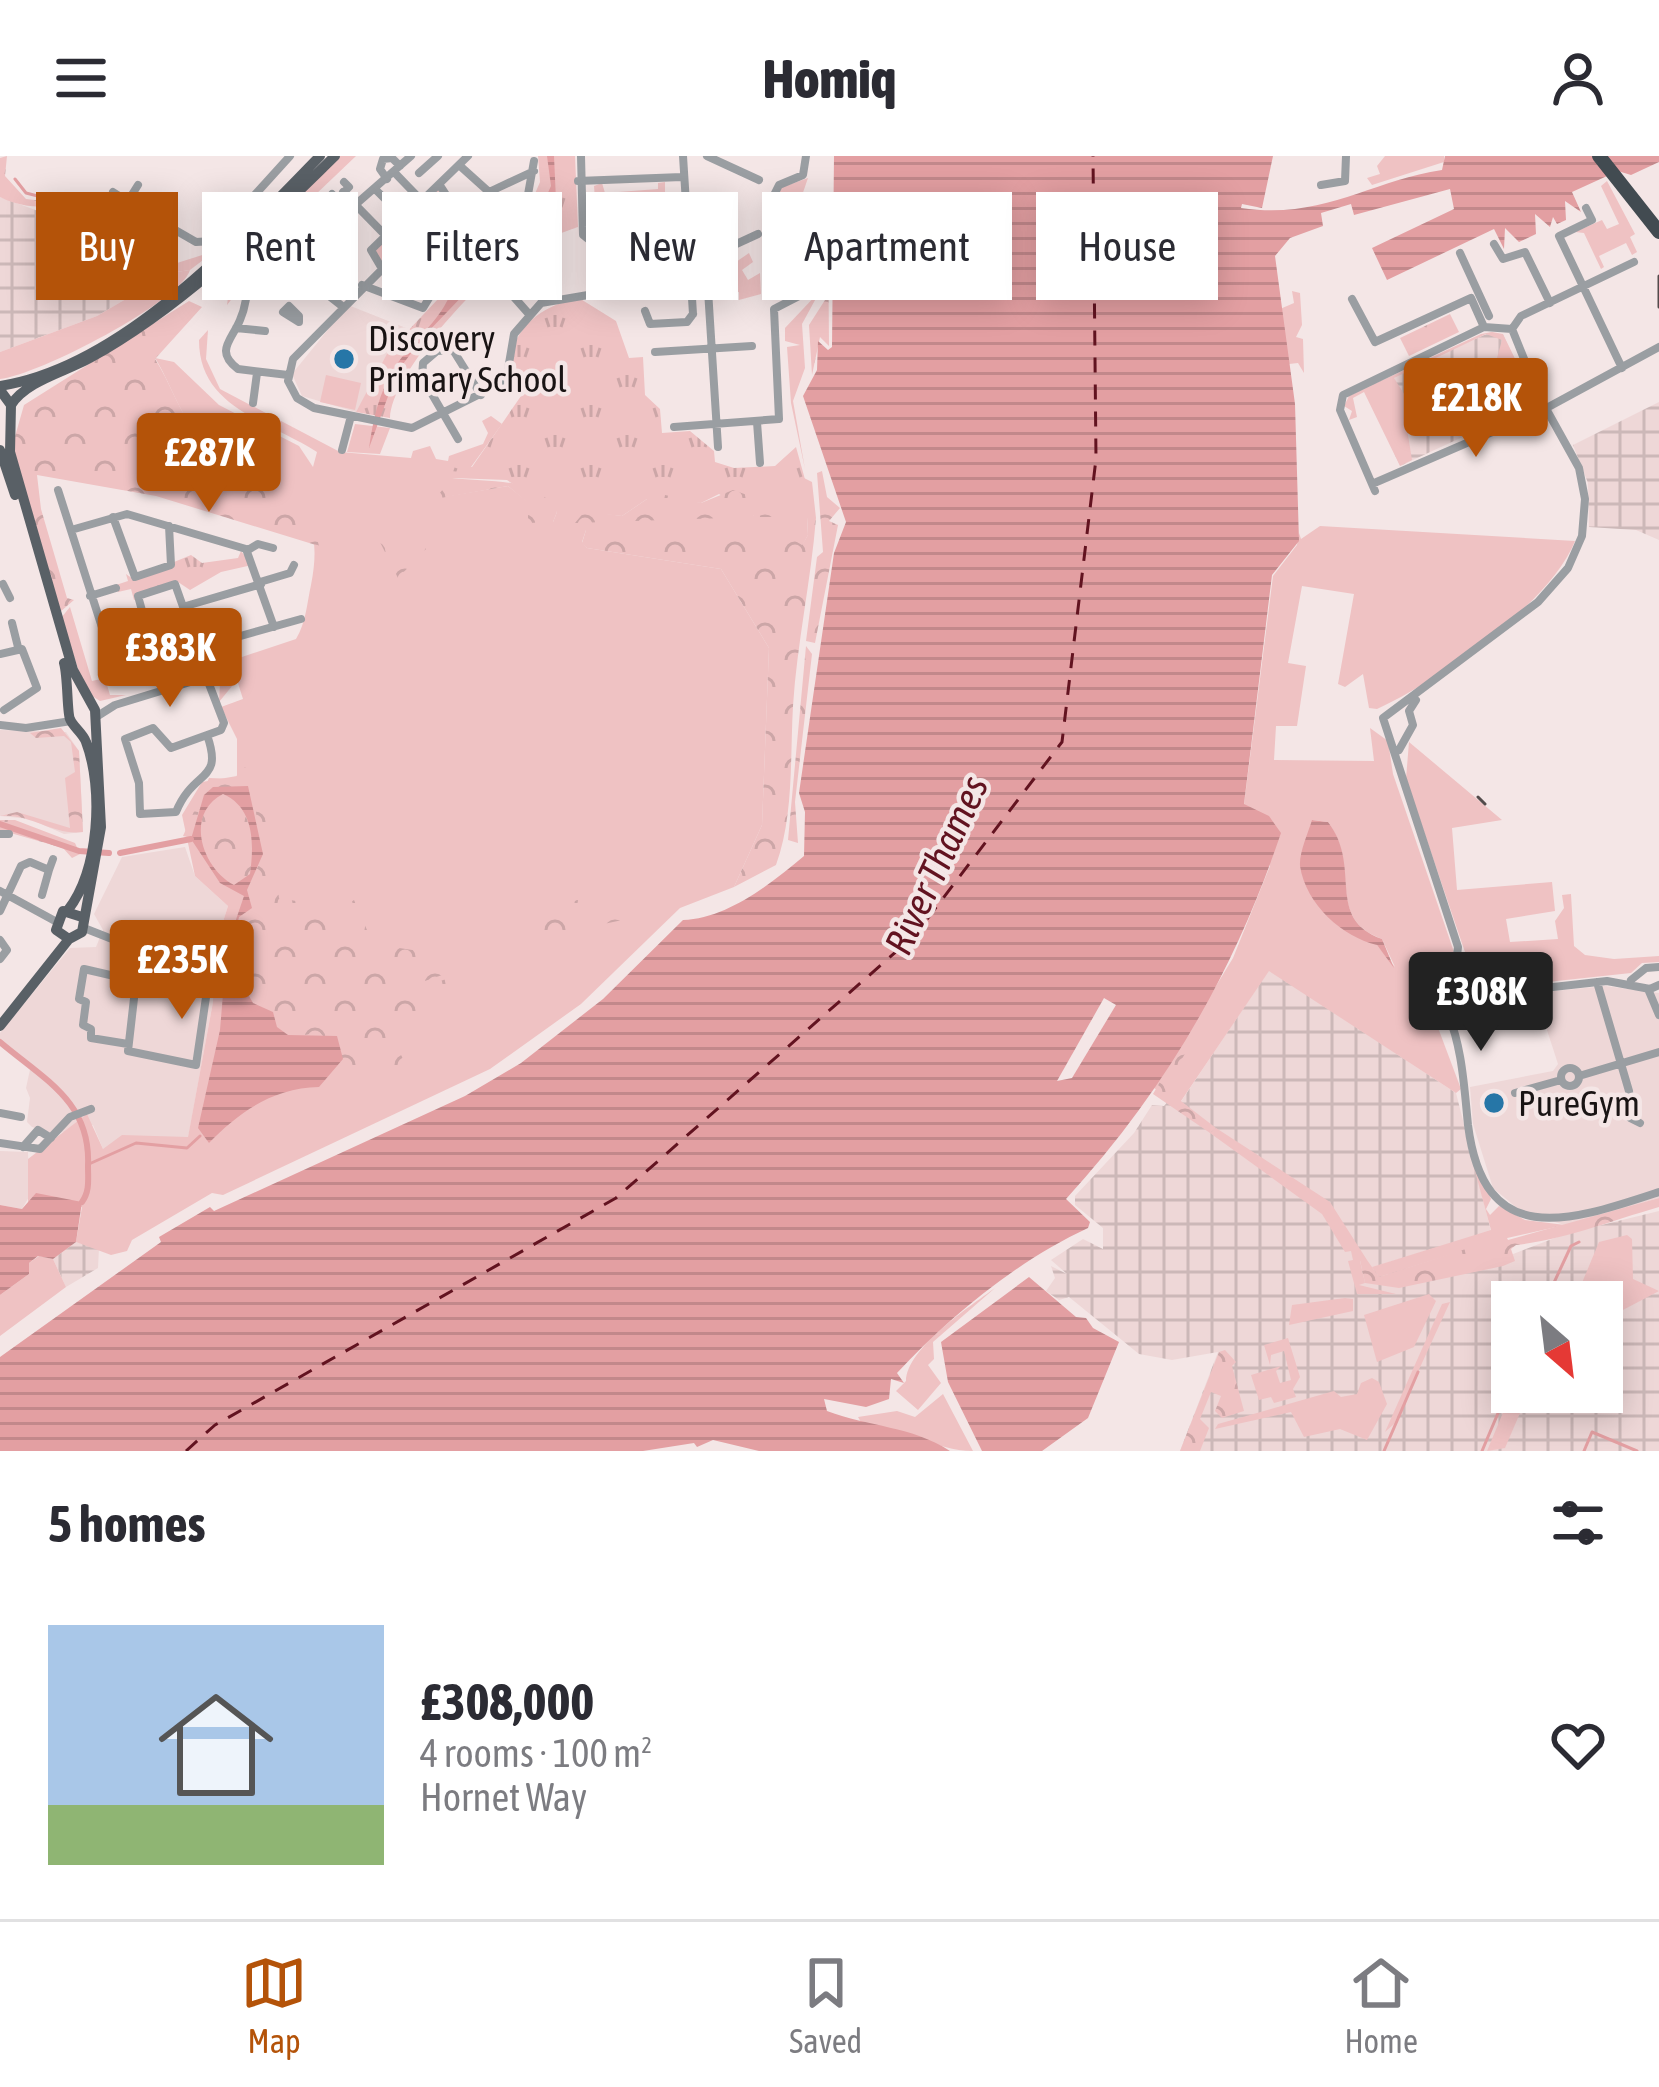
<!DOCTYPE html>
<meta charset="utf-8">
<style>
:root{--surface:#fff;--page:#f7f7f7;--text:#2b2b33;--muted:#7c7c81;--line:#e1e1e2;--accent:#b45309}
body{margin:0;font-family:"Asap Condensed",sans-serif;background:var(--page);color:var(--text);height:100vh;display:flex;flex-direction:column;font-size:45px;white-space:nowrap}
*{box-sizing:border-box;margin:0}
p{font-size:39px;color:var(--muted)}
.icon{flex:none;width:66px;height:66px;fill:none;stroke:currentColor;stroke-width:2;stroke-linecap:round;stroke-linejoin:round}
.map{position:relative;height:1295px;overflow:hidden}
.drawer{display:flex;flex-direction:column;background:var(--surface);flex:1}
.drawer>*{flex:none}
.hud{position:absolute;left:36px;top:36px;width:1587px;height:108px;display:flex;gap:24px}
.needle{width:78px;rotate:152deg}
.buttons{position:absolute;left:1491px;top:1125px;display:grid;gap:24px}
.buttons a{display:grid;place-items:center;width:132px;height:132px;border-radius:0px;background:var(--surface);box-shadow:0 6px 30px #0003;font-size:60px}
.price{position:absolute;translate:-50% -102px;padding:0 27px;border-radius:12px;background:var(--accent);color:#fff;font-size:39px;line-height:78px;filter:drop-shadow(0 3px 6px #0008)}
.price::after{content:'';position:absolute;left:50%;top:72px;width:36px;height:27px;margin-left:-18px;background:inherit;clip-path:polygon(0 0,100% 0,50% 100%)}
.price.selected{background:#222;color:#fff}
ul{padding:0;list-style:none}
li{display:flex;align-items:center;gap:36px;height:300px;padding:0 48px}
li+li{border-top:3px solid var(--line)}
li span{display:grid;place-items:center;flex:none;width:336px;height:240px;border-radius:0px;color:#555}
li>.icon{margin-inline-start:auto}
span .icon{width:144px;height:144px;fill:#fffc;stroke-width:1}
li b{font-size:51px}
h2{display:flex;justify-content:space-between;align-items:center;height:144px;padding:0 48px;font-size:51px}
.tag{padding:0 42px;border-radius:0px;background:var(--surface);box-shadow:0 6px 30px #0003;font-size:42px;line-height:108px}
.tag.selected{background:var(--accent);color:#fff}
header{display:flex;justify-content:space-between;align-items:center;height:156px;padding:0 48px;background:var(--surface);font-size:54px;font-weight:800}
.tabs{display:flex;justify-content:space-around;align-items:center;height:168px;border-top:3px solid var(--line);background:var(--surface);font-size:33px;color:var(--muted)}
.tabs a{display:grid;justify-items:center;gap:6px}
.tabs .selected{color:var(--accent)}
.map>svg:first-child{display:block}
.built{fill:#eed7d7}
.industrial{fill:url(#industrial-grid);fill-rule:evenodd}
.green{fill:#efc2c3;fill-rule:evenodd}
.forest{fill:url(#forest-crowns)}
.park{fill:url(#park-tufts)}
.water{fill:url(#water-rules);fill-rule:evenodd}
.pier{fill:#f4e6e6}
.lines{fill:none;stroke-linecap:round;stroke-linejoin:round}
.stream{stroke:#e39fa2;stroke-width:3}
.canal{stroke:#e39fa2;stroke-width:6}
.ferry{stroke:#621320;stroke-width:3;stroke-dasharray:15 12;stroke-linecap:butt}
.minor{stroke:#9a9ea2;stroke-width:8}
.major{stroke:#596066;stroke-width:10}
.highway{stroke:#424b51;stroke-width:14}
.tram{stroke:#534b4b;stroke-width:3}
.poi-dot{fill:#2676a7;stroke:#f4e6e6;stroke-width:4.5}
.labels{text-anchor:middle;stroke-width:9;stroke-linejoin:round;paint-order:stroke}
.poi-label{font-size:36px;fill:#191414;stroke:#f4e6e6;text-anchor:start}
.water-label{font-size:39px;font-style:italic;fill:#621320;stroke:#f4e6e6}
</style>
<header><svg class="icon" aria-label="menu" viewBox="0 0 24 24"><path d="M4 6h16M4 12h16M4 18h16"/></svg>Homiq<svg class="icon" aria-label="person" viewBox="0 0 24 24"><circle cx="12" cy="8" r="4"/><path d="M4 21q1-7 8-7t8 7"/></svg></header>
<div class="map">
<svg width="1659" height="1295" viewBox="0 0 1659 1295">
<defs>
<pattern id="industrial-grid" width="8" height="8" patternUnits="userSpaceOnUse" patternTransform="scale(3)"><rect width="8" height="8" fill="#eed7d7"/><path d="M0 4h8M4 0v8" fill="none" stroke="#ccb8b8"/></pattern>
<pattern id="forest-crowns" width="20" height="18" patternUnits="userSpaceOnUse" patternTransform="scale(3)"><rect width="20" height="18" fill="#efc2c3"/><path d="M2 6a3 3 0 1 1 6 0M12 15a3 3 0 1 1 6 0" fill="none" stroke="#cca6a7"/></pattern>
<pattern id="park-tufts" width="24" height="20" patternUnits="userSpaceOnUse" patternTransform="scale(3)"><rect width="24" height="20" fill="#efc2c3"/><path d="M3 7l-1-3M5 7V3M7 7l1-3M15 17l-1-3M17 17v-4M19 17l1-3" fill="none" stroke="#cca6a7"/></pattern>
<pattern id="water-rules" width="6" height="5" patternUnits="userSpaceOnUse" patternTransform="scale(3)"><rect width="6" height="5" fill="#e39fa2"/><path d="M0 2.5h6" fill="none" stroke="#c2888b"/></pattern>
</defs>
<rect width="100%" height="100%" fill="#f4e6e6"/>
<path class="built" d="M348 149 406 172 356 256 302 240 292 218Z
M0 574 66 576 79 595 83 676 64 678 30 663 0 660Z
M185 691 195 720 228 750 214 794 213 846 188 982 103 993 93 969 56 978 32 971 27 966 30 942 26 932 31 909 0 883V877L70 792 96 791 103 774 94 758 122 701Z
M1605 830 1659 837V1042L1565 1069 1523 1057 1493 1032 1473 968 1470 931 1553 915 1558 908 1535 837Z
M0 995 28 996 29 1041 22 1053 0 1049Z"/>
<path class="industrial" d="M0 41 38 55 109 56 131 69 170 117 97 160 0 196Z
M1491 176 1503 179 1531 235 1523 253 1400 310 1365 232Z
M1659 246V384L1636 374 1589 371 1588 327 1573 289Z
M1269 814 1456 937 1491 1075 1373 1111 1508 1100 1565 1078 1659 1055V1295H1180L1218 1196 1172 1204 1139 1198 1069 1141 1059 1144 1046 1135 1055 1122 1051 1110 1067 1118 1051 1104 1083 1083 1103 1093V1072L1075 1049V1040L1134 977 1152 949 1164 950 1171 942 1180 947ZM1512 1146H1602V1236H1512Z
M76 1086 99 1092 98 1112 66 1131 53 1103Z"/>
<path class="green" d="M340 0H356L250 101 252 117 227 149 232 110Z
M1385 0H1444V6L1372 29 1367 22 1380 18 1377 10Z
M808 22 798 51 804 52 811 113 805 112V82L793 81 772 59 774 38 785 41 777 33Z
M1607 25 1635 78 1630 81 1637 96 1632 99 1626 87 1599 100 1604 111 1601 113 1584 77 1575 76 1602 64 1607 73 1619 68 1601 30Z
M665 26V51L673 56 678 50 676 57 659 58 657 47H610L603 51 610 61 584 60H596L594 30 602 27 605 37 658 33V27Z
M809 57 822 58 821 68 813 67 815 85 821 88 820 135 802 168 805 212 793 245 805 313 791 247 787 191 800 189 785 185V172L819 136Z
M749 97 753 106 742 114 748 124 760 117 761 138 739 144V136L722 138 720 117Z
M190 114C181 145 39 219 0 223V196L97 160 170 117Z
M1292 135 1300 137 1302 169 1296 181 1303 183 1304 217 1298 207 1289 208 1280 153 1294 147Z
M208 174 206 203 220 233 340 296 411 302 413 295 430 290 436 303 448 305 449 300 483 288 488 277 482 265 491 260 502 268 471 311 452 313 677 307 804 322 812 326 816 362H807L808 379 802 390 586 374 582 386 587 392 721 413 769 492 762 669 734 731 680 752 581 848 490 913 223 1039 212 1037 132 1084 127 1095 111 1099 76 1086 82 1051 28 1049V1003L87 958 103 993 122 979 188 981 213 846 214 794 228 750 195 720 182 659 202 626 237 620V583L221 551 243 543 237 524 219 546 221 508 296 483C306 467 307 447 311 429 332 325 255 332 196 275 179 257 169 224 155 202L174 206 219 249 299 290 313 311 317 296C266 264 199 251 199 184ZM453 322 507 324 557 356 553 366 508 330 437 342ZM719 338 754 360 577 366 591 357 622 360 647 343 701 347Z
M1492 176 1503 178 1530 234 1524 253 1513 258 1519 251 1515 243 1524 238 1518 225 1509 229 1497 202 1502 184 1486 178 1394 222 1413 252 1407 273 1412 304 1400 310 1364 236 1353 242 1357 261 1349 264 1352 255 1344 250 1349 240 1481 178Z
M326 219 361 227 355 254 320 246Z
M1320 370 1575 385C1550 448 1438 525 1377 553L1369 552 1363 518 1345 531 1338 528 1354 438 1302 430 1288 507 1306 510 1297 570H1276L1274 604 1374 605 1370 572 1388 585 1393 618 1454 796 1446 820 1430 830 1428 845 1461 933 1456 937 1269 815 1179 948 1154 932 1233 802 1270 710 1244 649 1273 420 1297 389 1299 377 1301 383ZM1313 664 1328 666C1362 712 1324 761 1382 783L1395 811 1377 789 1310 734Z
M70 451 92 525 105 522 110 539H126L100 545 86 536 61 462Z
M1409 586 1502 664 1452 672 1457 734 1552 726 1555 755 1506 763 1510 786 1558 783 1555 765 1564 752 1562 739 1571 738 1574 790 1585 799 1614 803 1659 800V806L1642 807 1631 817 1500 831 1465 827 1461 818 1466 799 1406 623Z
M1216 972 1330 1046 1367 1104 1360 1105 1365 1127 1359 1129 1396 1138H1357L1348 1105 1353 1104 1351 1095 1345 1096 1322 1058 1210 977Z
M1466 982 1491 1043 1486 1053 1490 1059 1499 1050 1525 1064 1565 1069 1494 1085 1379 1121 1372 1111 1491 1074Z
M1627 1079 1632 1083 1633 1123 1659 1135 1602 1165V1146H1574L1599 1086Z
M39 1100 53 1103 66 1131 0 1180V1139L29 1118V1107Z
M995 1132 933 1186 934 1203 928 1209 941 1227 918 1254 896 1235 906 1225C907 1192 969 1151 995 1132Z
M1429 1138 1436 1145 1414 1191 1377 1206 1364 1159Z
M1345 1142 1353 1143V1155L1289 1169 1292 1149Z
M1450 1146 1394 1268 1385 1276 1442 1148Z
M1288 1182 1300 1221 1293 1233 1296 1241 1274 1247 1271 1241 1259 1244 1251 1219 1281 1210 1276 1215 1280 1227 1291 1224 1284 1195 1271 1199 1270 1209 1264 1189Z
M1372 1222 1379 1226 1387 1248 1367 1284 1340 1273 1304 1281 1291 1256 1215 1273 1218 1268 1334 1235 1341 1241 1357 1238 1361 1227Z
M1512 1235 1529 1236 1505 1292 1487 1295Z
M943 1238 973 1295C935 1295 903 1270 862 1268L858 1261 897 1255 915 1261Z"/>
<path class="forest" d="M7 0 5 20 26 43 68 48 92 37 136 58 177 107 215 95 190 114 170 117C157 99 147 77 129 64 92 38 41 63 0 41V2Z
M828 67 829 190 820 181 812 219 809 169 825 144Z
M189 145 202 151 155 203C169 224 177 251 192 270 233 325 300 310 319 390L156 340 37 319 41 353 67 442 74 444 60 456 12 291 24 249Z
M822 315 827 341 840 352 829 365 838 369 815 487 806 485 817 401 823 396 817 317Z
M452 322C489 327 536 319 557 356L553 366 528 367V347L508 330 435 343Z
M733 334 750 340 754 361 575 367 585 355 622 360 647 343 665 339 701 347Z
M768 335 782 351 800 344 807 361 816 362C811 425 797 487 793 550 790 602 794 659 776 709L734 731 762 669 769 492 721 413 587 392 582 387 586 374 773 372 802 389 808 379 807 361H760L757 338Z
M397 371 426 393 398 422 374 374Z
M806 490 812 498 795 646 798 687 788 684Z
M61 572 79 595 83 676C53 680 31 657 0 660L17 656 70 672 65 622 75 616 71 586 64 580 36 582 30 577Z
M239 610 261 616 279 742 341 753 354 744 373 788 445 799 451 809 448 817 419 827 421 832 446 823 450 833 424 855 398 892 419 939 411 943 377 882 369 887C369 912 369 928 347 943L327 924 342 910V898L319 876 300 880 276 871 262 849 253 847 229 805 239 760 249 745 248 728 259 709 256 655 246 634C195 626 204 642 192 682L183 680 209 622 236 623Z
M222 638C255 652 254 689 250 719L234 729C202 712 184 659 222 638Z
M0 664H15L75 687 80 698 72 702 63 692 0 674Z
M577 744 641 760 515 787 506 777 527 757 538 764Z
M1200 857H1210L1164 932 1216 972 1210 977 1153 938Z
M1659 1042V1051C1607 1066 1567 1083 1516 1089L1511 1093 1515 1105 1503 1110 1399 1132 1365 1127 1360 1104H1367L1379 1121 1506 1080 1508 1084Z
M1225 1194 1236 1206 1232 1210 1244 1255 1222 1262 1215 1255 1221 1240 1211 1236 1200 1263 1209 1272 1200 1295H1180L1219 1196Z"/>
<path class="park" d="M538 0H575L578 71C572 73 524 90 520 94 482 123 392 215 390 262L356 256 388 196 438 143 449 121 473 109 531 47 540 26Z
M438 34 446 46 382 106 374 95Z
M579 142 616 165 629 202 643 201 645 239 660 253 662 277 690 275 714 295 715 306 734 312 775 310 796 291 806 327 549 325 451 315 455 309 472 311 521 240C493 192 529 151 579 142Z
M1450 158 1459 176 1409 200 1400 182Z
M355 268 390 272 380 298 347 296Z
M241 395 252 409 221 416 190 434 178 426 134 444 131 433 118 436 116 429 128 425 126 418 133 423 191 399 202 407 238 402Z"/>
<path class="water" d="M547 0H554L557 66 520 80 424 180 397 216 369 292C373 263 379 236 395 211 412 184 448 160 453 127L477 115 546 41 551 30Z
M834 0H1273L1262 52 1242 48 1241 52C1324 64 1369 25 1442 14L1445 0H1659V6L1631 19 1618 15 1572 36 1581 56 1565 45 1566 64 1557 68 1553 61 1550 71 1535 58 1536 78 1519 86 1505 72 1504 93 1494 73 1387 124 1372 92 1454 53 1450 33 1354 59 1351 48 1321 57 1323 70 1290 82 1275 100 1295 248 1299 385 1272 419 1244 648 1269 660 1281 677C1234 816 1165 935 1066 1043L1090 1066 1088 1072C1017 1105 950 1160 897 1217L904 1227 891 1223 889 1243 866 1251 824 1243 827 1255C869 1271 912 1270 950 1295H759L713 1284 697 1291 694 1287 643 1295H0V1201L161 1086 159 1081 210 1051 214 1055 465 940 521 907 603 843 683 764C727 763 772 727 804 700L805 656 799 637 834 397 846 366 803 240 817 214 818 185 828 194 832 191Z
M248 630 263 698 247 734 252 752 239 761 229 805 253 847 273 856 277 871 288 879 337 880 343 903 319 931C273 932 239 956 209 987L198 972 220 874 227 790 244 740 220 727 191 683 204 639 213 631ZM223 638C255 652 254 689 250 718L234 729C202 712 184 658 223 638Z
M1312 664 1328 666C1363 711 1324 762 1382 783L1394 812 1377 789C1343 781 1306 749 1300 710 1299 697 1308 677 1312 664Z
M36 1037 82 1046 76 1086 53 1103 38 1100 29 1107V1118L0 1139V1049L22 1053Z
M1029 1121 1076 1161 1086 1162 1093 1172 1119 1186 1088 1262 1042 1295H982L948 1226 941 1186Z"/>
<path class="pier" d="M1104 842 1116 849 1072 922 1057 925Z"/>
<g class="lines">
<path class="stream" d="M15 23 26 37 69 48
M89 1008 136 987 187 992 200 980
M1545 1146 1571 1090 1579 1086
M1384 1295 1418 1216
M1482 1295 1512 1224
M1584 1295 1592 1276 1637 1295"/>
<path class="canal" d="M0 668 79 695 109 697
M120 697 191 683
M0 886C45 924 91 946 88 1010 88 1023 90 1035 82 1046"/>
<path class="ferry" d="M186 1295 215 1269 616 1042 915 779 1062 586 1096 303 1093 0"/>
<path class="minor" d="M581 0 583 79 593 87 596 111
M683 0 693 158
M707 0 759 24
M459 9 489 36 534 15
M394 16 422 45
M419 17 438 0
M387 23 380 13 383 3 392 2 400 10
M578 25 682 21
M439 28 450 45 293 203 288 225 297 242 314 252 412 272 506 225 514 178 541 147 688 122
M1321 29 1345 25 1346 0
M376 34 386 44
M113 36 146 57
M343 36 386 80
M332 38 337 43 349 31 344 26
M128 45 138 29
M1586 52 1592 64 1559 80 1622 212
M153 54 169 64 170 71 163 74 148 64 146 57Z
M435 59 474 100
M637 65 639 89
M583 67 684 62
M170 71 196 86 213 85 290 0
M685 84 705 87 718 291
M294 85 310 69 331 70 411 0
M1494 88 1503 103 1525 96 1550 147
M399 94 420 116 441 97
M1460 97 1489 160
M706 102 758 78
M640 103V116
M256 104V120C242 140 249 144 240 164 232 184 214 195 238 213L288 219
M381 111 371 94 468 0
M258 114 300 117 342 150
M313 122 327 108 331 70
M396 128 410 132 420 116 435 120
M362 129 423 152 445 116 474 100 527 44 534 5
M513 140 528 157
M1352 143 1375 186 1471 142 1484 171
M289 150 299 160V166L283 156Z
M645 155 650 168 687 166 693 158
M236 172 265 175
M655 196 752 190
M253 247 257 217
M757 266 760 307
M674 271 779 263 774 153 803 138 804 88 773 69 769 49 779 29 803 19 806 0
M458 283 422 221 423 207 437 195 453 194 481 239
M342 294 351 260
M1372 328 1541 255 1659 191
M58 334 116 515 301 463
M1375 335 1340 254 1343 239 1484 171 1512 173
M113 361 135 421 171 409 169 370
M71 374 127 358 246 393 274 471
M248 394 258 388 273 392
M260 426 290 417 294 409
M3 428 10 442
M90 440 116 432
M186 450 261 428
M12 467 18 491
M0 498 22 493 37 532 4 554
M156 505 138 440 175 428 205 513
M96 561 115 549 200 523 205 513 221 515
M0 569 26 572 71 565
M207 579C224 627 194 612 176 656L140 658 139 627 125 583 153 572 171 592 221 574 224 567 209 528 215 522 211 514
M1399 594 1413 569 1409 555 1416 544
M0 678H9
M49 714 53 703
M0 735 55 765
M0 755 21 710 30 706 49 714 42 739
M84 772 140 794
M0 784 7 794 0 803
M140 795a7 7 0 1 1 14 0a7 7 0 1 1-14 0Z
M145 802 136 825 128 895 196 909 209 821 199 807 152 800
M1631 824 1646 812 1659 811
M1597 826 1629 935
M1445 830 1490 838 1607 825 1650 833 1659 829
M1648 833 1659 859
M1476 837 1452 851 1439 843 1455 817 1458 791 1383 562 1538 446 1568 412 1582 380 1585 343 1579 312 1539 240 1512 173 1521 160 1634 106
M1445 851C1462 887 1464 929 1468 969 1484 1096 1571 1065 1659 1036
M128 888 91 882V873L83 869 86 846 79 843 84 813 136 825
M1561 921a9 9 0 1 1 18 0a9 9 0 1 1-18 0Z
M1579 920 1659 896
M1515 937 1561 924
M1631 940 1630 962 1640 967
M0 957 21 961
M0 987 40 993 70 961 91 953
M23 991 38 974 51 982"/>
<path class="major" d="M0 230C122 211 237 85 320 0
M0 234 11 249 10 296 73 514 95 554 101 671 82 776 69 783 56 774 63 755 82 761
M11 249C26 225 65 216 90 202 185 149 258 75 335 0
M0 294 15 339
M64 507C68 521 67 557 70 563 73 571 83 577 86 586 104 633 99 714 68 754
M0 870 69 783"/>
<path class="highway" d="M1599 0 1659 76"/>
<path class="tram" d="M1659 120V151
M1478 641 1485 648"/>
</g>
<g class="poi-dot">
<circle cx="344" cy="203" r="12"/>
<circle cx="1494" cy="947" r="12"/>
</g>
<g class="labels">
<g class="poi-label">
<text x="368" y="195">Discovery<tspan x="368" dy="41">Primary School</tspan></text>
<text x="1518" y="960">PureGym</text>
</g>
<g class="water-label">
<text transform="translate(936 709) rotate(-65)" y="14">River Thames</text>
</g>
</g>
</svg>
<div class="buttons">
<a><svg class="needle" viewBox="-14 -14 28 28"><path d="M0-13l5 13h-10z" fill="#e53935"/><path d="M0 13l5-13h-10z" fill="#7c7c81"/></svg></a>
</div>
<b class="price" style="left:1476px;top:304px">£218K</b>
<b class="price" style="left:209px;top:359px">£287K</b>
<b class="price" style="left:170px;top:554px">£383K</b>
<b class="price" style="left:182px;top:866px">£235K</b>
<b class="price selected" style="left:1481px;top:898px">£308K</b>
<div class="hud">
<a class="tag selected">Buy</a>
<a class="tag">Rent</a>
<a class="tag">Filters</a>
<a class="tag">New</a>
<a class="tag">Apartment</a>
<a class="tag">House</a>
</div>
</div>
<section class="drawer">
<h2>5 homes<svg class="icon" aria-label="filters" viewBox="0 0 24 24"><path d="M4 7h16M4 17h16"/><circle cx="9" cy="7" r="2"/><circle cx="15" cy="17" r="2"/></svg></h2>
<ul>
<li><span style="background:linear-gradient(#a9c7e8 75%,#8fb573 0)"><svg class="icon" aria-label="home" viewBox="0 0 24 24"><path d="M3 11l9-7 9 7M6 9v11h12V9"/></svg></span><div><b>£308,000</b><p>4 rooms · 100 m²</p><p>Hornet Way</p></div><svg class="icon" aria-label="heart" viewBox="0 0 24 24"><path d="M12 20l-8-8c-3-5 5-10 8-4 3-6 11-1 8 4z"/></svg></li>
</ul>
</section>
<nav class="tabs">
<a class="selected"><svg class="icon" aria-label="map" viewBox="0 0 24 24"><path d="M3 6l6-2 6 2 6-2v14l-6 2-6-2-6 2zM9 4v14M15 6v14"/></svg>Map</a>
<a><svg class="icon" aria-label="saved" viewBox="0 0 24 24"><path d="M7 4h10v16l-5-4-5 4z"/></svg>Saved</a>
<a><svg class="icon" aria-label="home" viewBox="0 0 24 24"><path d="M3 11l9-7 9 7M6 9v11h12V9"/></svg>Home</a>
</nav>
